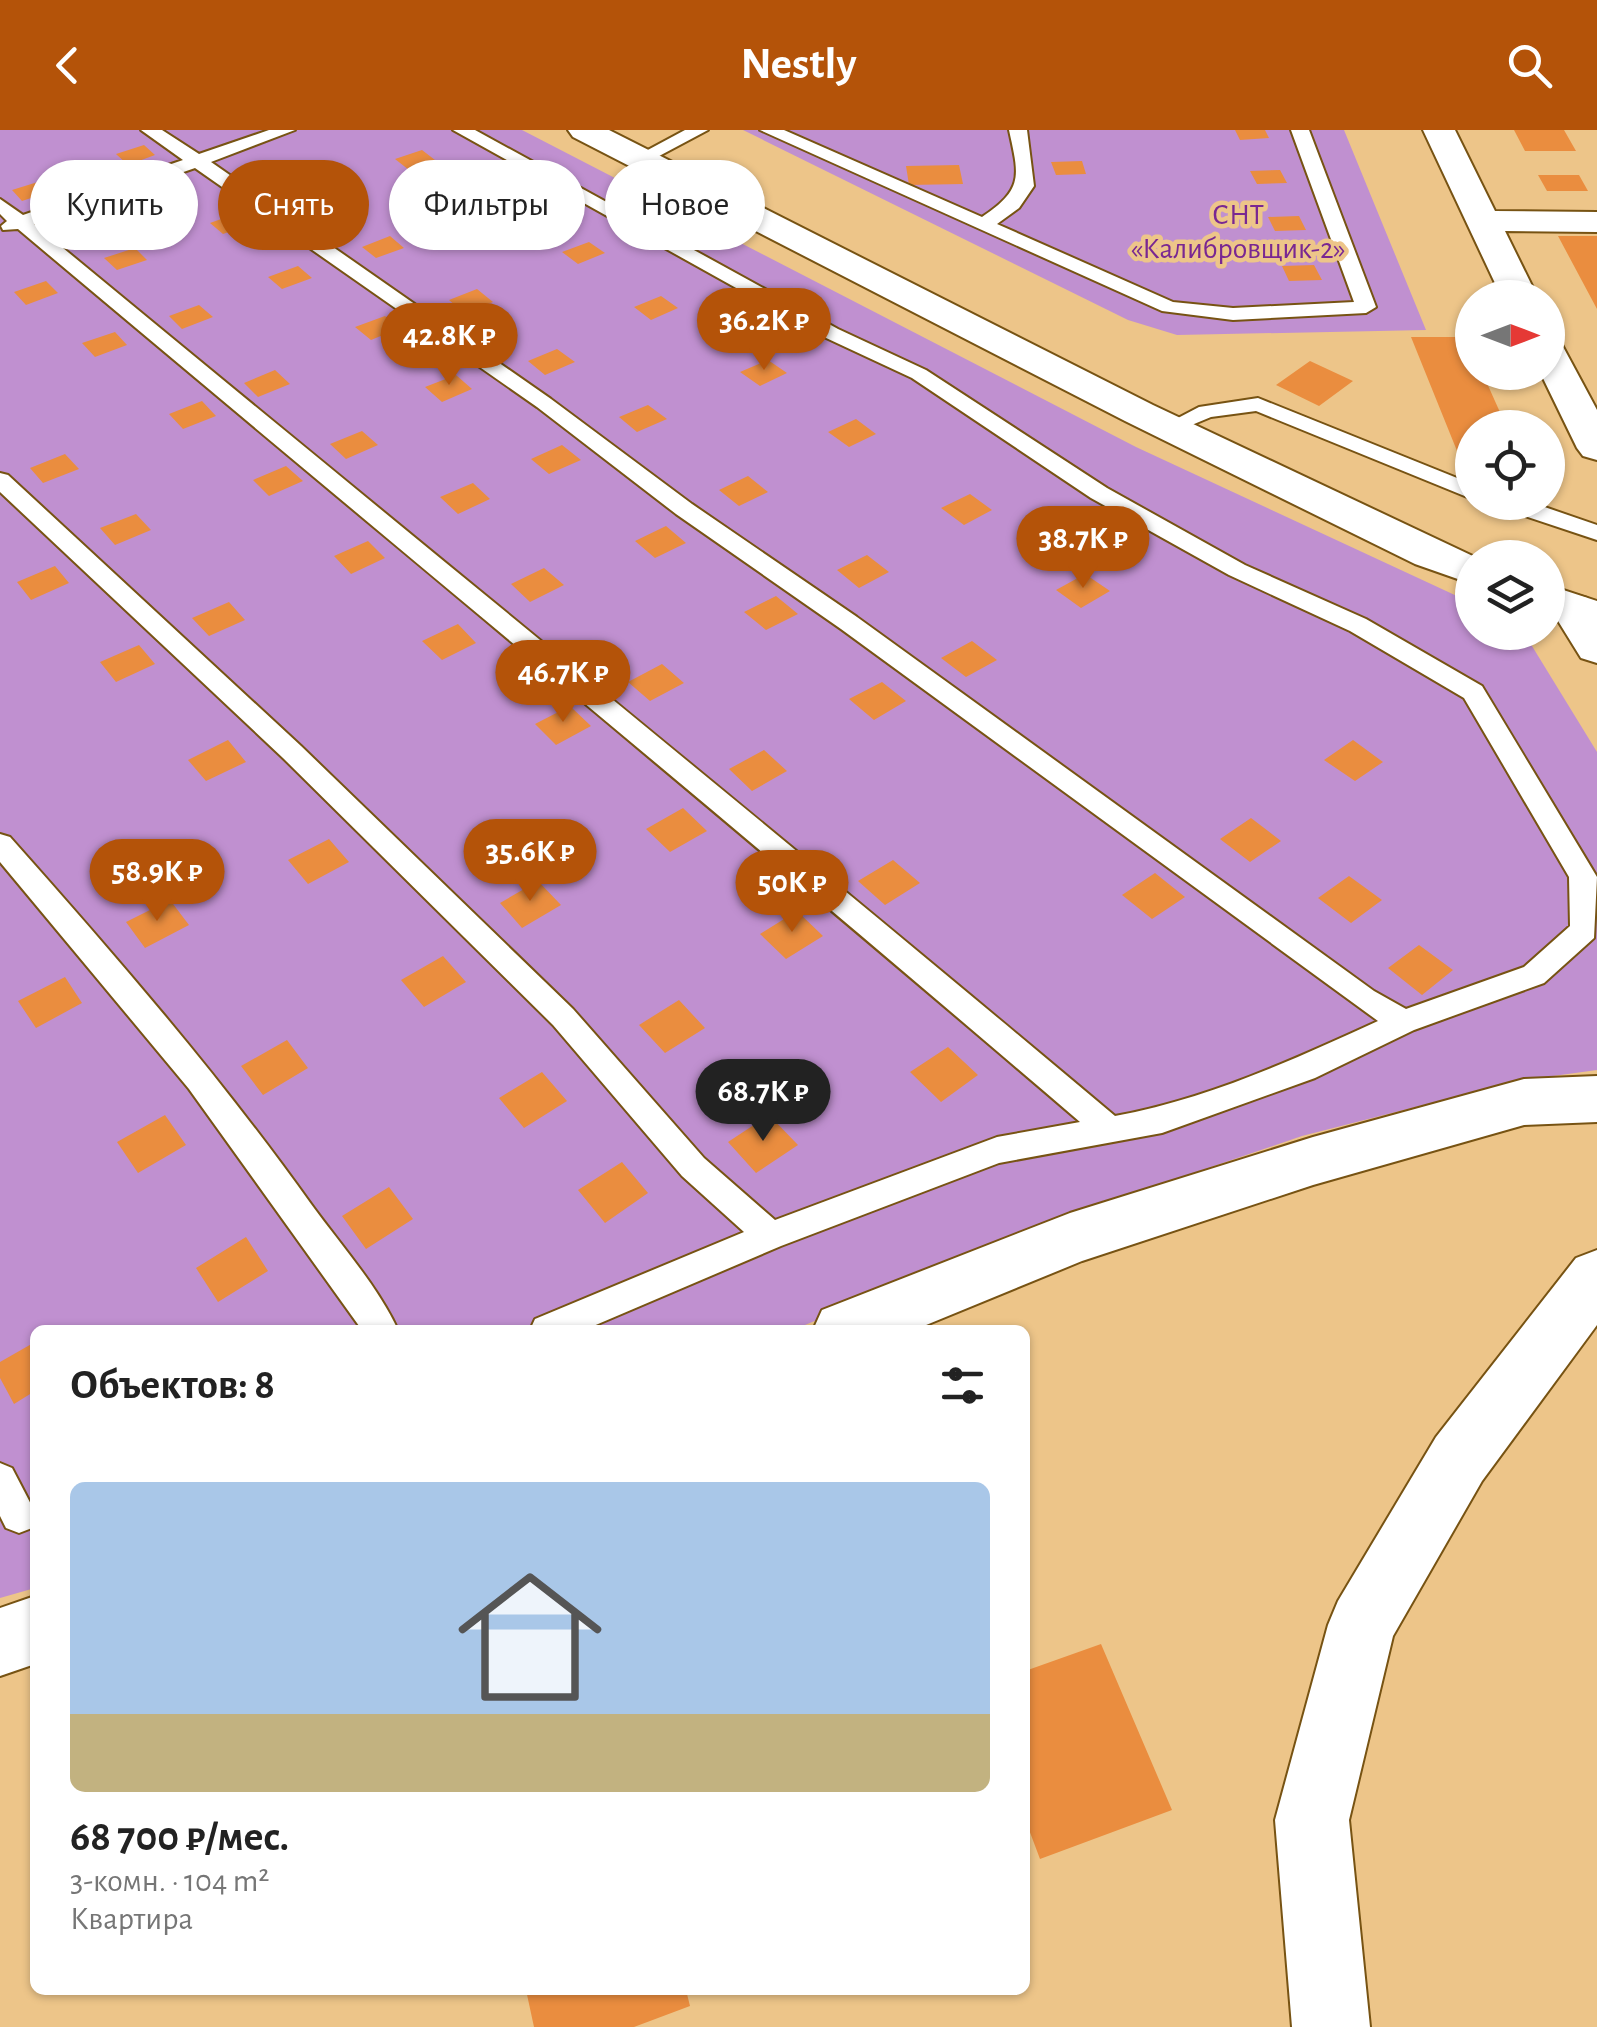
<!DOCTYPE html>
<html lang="ru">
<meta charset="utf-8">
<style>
:root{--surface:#fff;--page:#f6f6f6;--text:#222;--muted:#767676;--line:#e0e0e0;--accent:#b45309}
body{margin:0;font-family:"Alegreya Sans",sans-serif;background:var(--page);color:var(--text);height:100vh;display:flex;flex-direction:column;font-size:38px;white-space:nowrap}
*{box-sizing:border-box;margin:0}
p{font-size:32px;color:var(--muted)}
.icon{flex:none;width:55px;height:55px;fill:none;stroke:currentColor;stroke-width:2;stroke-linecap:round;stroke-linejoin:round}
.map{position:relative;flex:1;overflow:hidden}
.panel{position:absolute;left:30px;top:1195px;width:1000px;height:670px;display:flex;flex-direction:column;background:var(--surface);border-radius:15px;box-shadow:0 2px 8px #0004}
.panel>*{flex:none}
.guide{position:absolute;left:30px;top:30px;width:1000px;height:90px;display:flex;gap:20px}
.needle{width:65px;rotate:90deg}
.fabs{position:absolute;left:1455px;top:150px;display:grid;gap:20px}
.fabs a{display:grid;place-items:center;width:110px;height:110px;border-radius:50%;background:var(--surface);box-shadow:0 2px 8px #0004;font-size:50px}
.price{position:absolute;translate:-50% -85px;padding:0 22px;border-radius:35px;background:var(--accent);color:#fff;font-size:32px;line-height:65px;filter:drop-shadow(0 2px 5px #0008)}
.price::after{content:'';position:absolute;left:50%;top:60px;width:30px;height:22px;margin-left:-15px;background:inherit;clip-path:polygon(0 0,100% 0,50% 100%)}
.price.active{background:#222;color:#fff}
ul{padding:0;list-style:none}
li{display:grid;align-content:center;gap:20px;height:530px;padding:0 40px}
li+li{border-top:2px solid var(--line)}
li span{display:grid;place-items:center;height:310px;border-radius:15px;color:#555}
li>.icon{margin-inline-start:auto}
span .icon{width:180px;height:180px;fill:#fffc;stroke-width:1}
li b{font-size:42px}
h2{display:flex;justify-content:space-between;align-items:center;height:120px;padding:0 40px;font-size:42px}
.pill{padding:0 35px;border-radius:45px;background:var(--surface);box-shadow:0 2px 8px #0004;font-size:35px;line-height:90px}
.pill.active{background:var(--accent);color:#fff}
header{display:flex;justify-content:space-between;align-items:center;height:130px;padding:0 40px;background:var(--accent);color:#fff;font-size:45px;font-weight:700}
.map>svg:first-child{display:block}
.green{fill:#c090d0}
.building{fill:#ea8d3f}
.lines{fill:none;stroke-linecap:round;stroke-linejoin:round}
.service-casing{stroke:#775313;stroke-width:4}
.minor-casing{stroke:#775313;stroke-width:4}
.primary-casing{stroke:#775313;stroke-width:4}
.service{fill:#fff;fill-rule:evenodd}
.minor{fill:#fff;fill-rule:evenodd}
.primary{fill:#fff;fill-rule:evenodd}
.labels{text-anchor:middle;stroke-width:9;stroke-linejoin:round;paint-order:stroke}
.far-park-label{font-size:30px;fill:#792792;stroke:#edc589}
</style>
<header><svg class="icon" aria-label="back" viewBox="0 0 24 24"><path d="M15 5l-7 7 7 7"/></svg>Nestly<svg class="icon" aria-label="search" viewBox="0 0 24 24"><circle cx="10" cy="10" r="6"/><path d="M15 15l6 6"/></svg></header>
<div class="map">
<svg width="1597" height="1897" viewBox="0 0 1597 1897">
<rect width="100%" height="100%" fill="#edc589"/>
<path class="green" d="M0 0H522L1136 317 1472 473V502L1524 503 1597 622V940L1517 951 1302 1006 1064 1087 793 1200H35V1458L0 1468Z
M743 0H1344L1426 200 1177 205 1128 190Z"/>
<path class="building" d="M1235 0H1265L1269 8 1240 10Z
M1514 0H1564L1576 21H1525Z
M144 15 155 25 128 35 116 24Z
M422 20 435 30 409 40 395 29Z
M1082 31 1086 44 1056 45 1051 32Z
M959 35 963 54 909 55 906 36Z
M1280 40 1287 53 1257 54 1250 41Z
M1538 45H1579L1588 61H1547Z
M41 51 52 61 22 71 12 60Z
M321 55 335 65 307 75 294 64Z
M503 63 518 74 491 84 477 73Z
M238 83 252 94 223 104 210 93Z
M1299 86 1306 100 1275 101 1268 87Z
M390 106 404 118 376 128 362 117Z
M1558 106H1597V179Z
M589 112 605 123 578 134 562 122Z
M135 118 147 130 117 140 104 128Z
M1314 135 1322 150 1289 151 1282 136Z
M298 136 312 148 282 159 268 147Z
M46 151 58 163 26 175 14 162Z
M477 159 493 172 464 183 449 170Z
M661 166 678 178 651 190 634 177Z
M199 175 213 187 182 199 169 186Z
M385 186 400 198 371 210 355 197Z
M115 202 127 215 95 227 82 213Z
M1411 207H1467L1472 220V242H1482L1507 298H1472V358Z
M557 219 575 232 545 245 528 231Z
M768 230 787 243 760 256 740 242Z
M1310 231 1353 251 1319 276 1276 255Z
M275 240 290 254 258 267 244 253Z
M456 245 472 259 442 272 425 257Z
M202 271 216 286 183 299 169 284Z
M648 275 667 289 637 302 619 287Z
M856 289 876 304 849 317 828 302Z
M362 301 378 315 346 329 330 314Z
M562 315 581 330 549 344 531 329Z
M65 324 79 339 43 353 30 338Z
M286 336 303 351 269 366 253 350Z
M748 346 768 362 739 376 719 360Z
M473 353 490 369 458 384 440 367Z
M970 364 992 380 964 395 941 378Z
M136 384 151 400 115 415 100 398Z
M666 396 686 413 655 428 635 411Z
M368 411 385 428 351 444 334 426Z
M867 425 889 442 859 458 837 440Z
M55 436 69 453 31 470 17 452Z
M544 438 564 455 530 472 511 454Z
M1085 444 1110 461 1081 478 1056 460Z
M776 466 798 484 766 500 744 482Z
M229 472 245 490 209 506 192 488Z
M458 494 476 513 442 530 422 511Z
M972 511 997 530 966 547 941 528Z
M139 515 155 534 116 552 100 532Z
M662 534 684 553 650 571 628 552Z
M882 552 906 571 874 590 849 569Z
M570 576 591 596 556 615 535 594Z
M228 610 246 632 206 651 188 630Z
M1353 610 1383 632 1355 651 1324 630Z
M764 620 787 641 752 661 729 639Z
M683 678 707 701 670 722 646 699Z
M1251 688 1281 711 1250 732 1220 709Z
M329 709 349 732 308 754 288 730Z
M893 730 920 753 885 775 858 751Z
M1155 743 1185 767 1152 789 1122 765Z
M1349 746 1382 770 1351 793 1318 768Z
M538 751 561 775 522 798 500 773Z
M170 770 189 795 145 818 126 792Z
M797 781 823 806 786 829 760 804Z
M1419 815 1453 840 1422 865 1388 838Z
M443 826 466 852 424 877 401 850Z
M65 847 82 873 36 898 18 871Z
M679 870 705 898 665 923 639 895Z
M287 910 308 938 263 965 241 936Z
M948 917 978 945 941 972 910 942Z
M542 942 567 971 524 998 499 968Z
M165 985 186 1015 138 1043 117 1012Z
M769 985 798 1015 756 1043 728 1012Z
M622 1032 648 1063 605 1093 578 1060Z
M389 1057 413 1089 366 1119 342 1086Z
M246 1107 268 1141 218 1172 196 1138Z
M35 1212V1261L14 1274 0 1248V1232Z
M1101 1514 1172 1680 1040 1729 1025 1689V1541Z
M526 1860H686L690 1876 634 1897H534Z"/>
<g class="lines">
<defs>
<path id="service" d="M141 0H162L199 24 269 0H295L211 32 551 269 692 374 857 487 1374 861 1406 879 1524 837 1570 796 1569 747 1464 568 1350 501 1229 445 1091 368 912 248 824 207 453 0H475L838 199 926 240 1107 358 1245 435 1366 489 1482 556 1597 747 1594 808 1544 853 1414 900 1315 948 1162 1003 999 1033 781 1116 584 1200H530L535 1189 744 1102 682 1046 553 895 283 628 0 362V343L8 345 301 616 573 879 704 1028 775 1090 997 1007 1080 992C729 691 372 397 18 99L3 100 1 96 7 91 0 84V69L23 85 183 30ZM195 38 537 277 676 384 841 499 1378 891C1293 930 1207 969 1115 986 757 685 394 392 34 94Z
M685 0H708L646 33H634L631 29Z
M760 0H784L982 87C1024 59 1019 46 1009 0H1027L1034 56 1019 78 997 94 1173 172 1233 178 1354 172 1291 0H1309L1376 177 1366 183 1233 190 1162 181Z
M1258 268 1472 354V369L1256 281 1211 287 1170 304 1159 298 1199 277Z
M1495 372H1530L1597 395V410L1498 377Z
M0 704 10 707C115 825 219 945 311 1074 340 1114 377 1155 398 1200H362L189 959 0 732Z
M0 1333 12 1338 35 1382 32 1398 19 1403 6 1398 0 1386Z"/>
<path id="minor" d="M1423 0H1455L1495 81 1597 82V102L1505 101 1538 168H1502Z
M1548 210 1561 213 1597 280V330L1583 326 1577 318 1540 242H1548Z
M1572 464 1587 468 1597 483V533L1581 528 1550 478 1557 468Z
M1597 946V992L1524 995 1313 1055 1082 1131 914 1200H813L822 1180 1070 1083 1313 1007 1524 949Z
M1597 1120V1195L1482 1351 1393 1506 1349 1690 1370 1897H1292L1275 1690 1328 1495 1338 1471 1436 1307 1576 1128Z
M35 1466V1534L0 1546V1478Z"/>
<path id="primary" d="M568 0H609L1153 275 1477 428H1472V454L1415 434 1125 291 573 7Z
M1548 455 1597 471V501L1548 484Z"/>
</defs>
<use href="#service" class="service-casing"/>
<use href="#minor" class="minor-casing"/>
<use href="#primary" class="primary-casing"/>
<use href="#service" class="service"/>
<use href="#minor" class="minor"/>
<use href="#primary" class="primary"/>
</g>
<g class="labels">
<g class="far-park-label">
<text x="1238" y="94">СНТ<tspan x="1238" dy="34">«Калибровщик-2»</tspan></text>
</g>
</g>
</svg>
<div class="fabs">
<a><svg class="needle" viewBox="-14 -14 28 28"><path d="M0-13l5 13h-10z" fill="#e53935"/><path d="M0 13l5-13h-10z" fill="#767676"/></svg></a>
<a><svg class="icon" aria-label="locate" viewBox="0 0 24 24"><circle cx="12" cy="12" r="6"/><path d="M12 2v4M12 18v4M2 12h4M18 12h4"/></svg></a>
<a><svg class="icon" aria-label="layers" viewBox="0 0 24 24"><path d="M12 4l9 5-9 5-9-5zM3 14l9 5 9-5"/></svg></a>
</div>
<b class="price" style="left:764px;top:243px">36.2K ₽</b>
<b class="price" style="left:449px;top:258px">42.8K ₽</b>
<b class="price" style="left:1083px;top:461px">38.7K ₽</b>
<b class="price" style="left:563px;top:595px">46.7K ₽</b>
<b class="price" style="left:530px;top:774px">35.6K ₽</b>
<b class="price" style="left:157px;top:794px">58.9K ₽</b>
<b class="price" style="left:792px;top:805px">50K ₽</b>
<b class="price active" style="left:763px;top:1014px">68.7K ₽</b>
<div class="guide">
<a class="pill">Купить</a>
<a class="pill active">Снять</a>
<a class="pill">Фильтры</a>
<a class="pill">Новое</a>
</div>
<section class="panel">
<h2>Объектов: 8<svg class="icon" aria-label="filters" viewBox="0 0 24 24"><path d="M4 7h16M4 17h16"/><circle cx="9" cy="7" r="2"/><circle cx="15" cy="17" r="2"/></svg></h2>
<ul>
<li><span style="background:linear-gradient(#a9c7e8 75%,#c2b280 0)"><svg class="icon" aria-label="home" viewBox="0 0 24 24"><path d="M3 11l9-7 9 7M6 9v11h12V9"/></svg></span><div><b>68 700 ₽/мес.</b><p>3-комн. · 104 m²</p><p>Квартира</p></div></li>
</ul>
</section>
</div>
